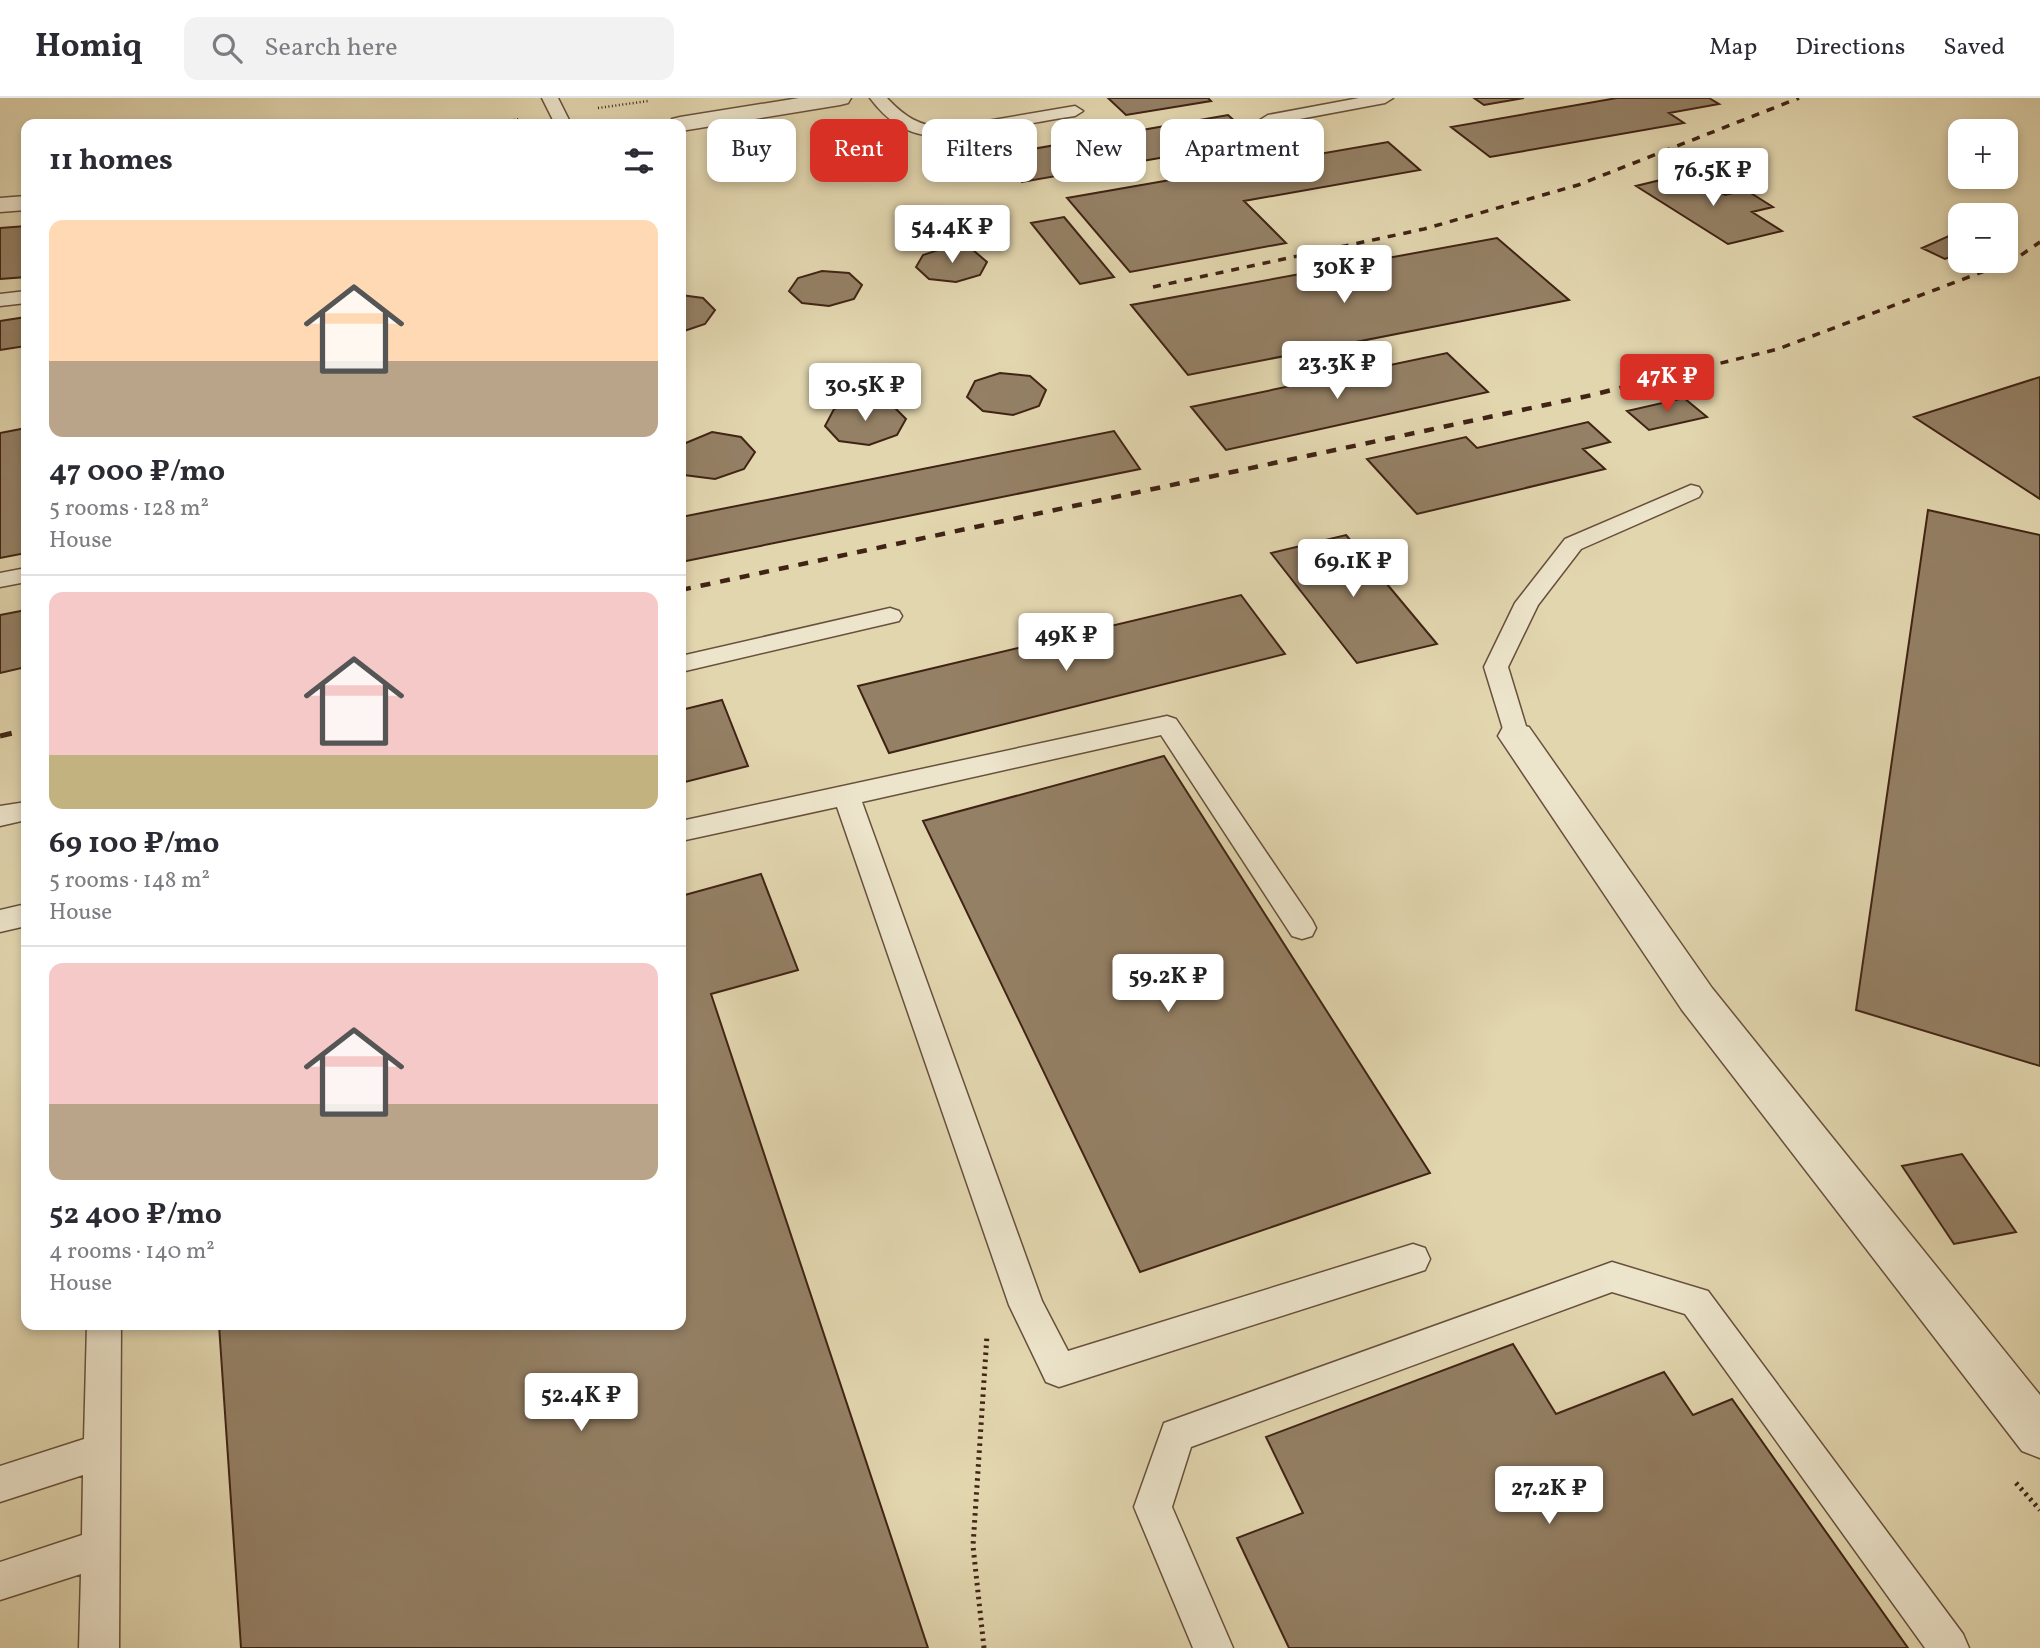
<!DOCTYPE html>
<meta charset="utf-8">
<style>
:root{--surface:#fff;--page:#f2f2f3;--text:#2b2b33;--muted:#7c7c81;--line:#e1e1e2;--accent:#d93025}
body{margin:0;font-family:Vollkorn,serif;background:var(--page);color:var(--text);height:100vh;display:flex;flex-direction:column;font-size:26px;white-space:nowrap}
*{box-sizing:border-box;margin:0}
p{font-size:23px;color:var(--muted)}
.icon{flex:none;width:38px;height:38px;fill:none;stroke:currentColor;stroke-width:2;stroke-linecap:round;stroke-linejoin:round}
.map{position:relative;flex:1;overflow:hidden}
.sheet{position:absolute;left:21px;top:21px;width:665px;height:1211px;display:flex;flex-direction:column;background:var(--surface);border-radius:14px;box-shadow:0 4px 10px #0003}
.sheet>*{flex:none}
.banner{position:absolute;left:707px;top:21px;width:665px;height:63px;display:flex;gap:14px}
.fabs{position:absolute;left:1948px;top:21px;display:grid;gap:14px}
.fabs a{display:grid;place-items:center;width:70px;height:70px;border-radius:14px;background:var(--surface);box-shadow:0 4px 10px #0003;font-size:35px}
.price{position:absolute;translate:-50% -60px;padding:0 16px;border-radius:7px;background:#fff;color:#222;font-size:23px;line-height:46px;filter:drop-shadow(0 2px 4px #0008)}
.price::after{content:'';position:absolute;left:50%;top:42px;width:21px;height:16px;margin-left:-10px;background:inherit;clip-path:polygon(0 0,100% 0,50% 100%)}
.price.on{background:var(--accent);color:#fff}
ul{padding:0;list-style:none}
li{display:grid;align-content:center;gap:14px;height:371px;padding:0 28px}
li+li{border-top:2px solid var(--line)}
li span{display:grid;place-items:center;height:217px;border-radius:14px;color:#555}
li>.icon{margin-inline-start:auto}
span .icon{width:126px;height:126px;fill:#fffc;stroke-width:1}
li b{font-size:30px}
h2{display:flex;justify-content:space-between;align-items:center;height:84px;padding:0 28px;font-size:30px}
.pill{padding:0 24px;border-radius:14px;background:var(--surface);box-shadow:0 4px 10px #0003;font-size:24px;line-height:63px}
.pill.on{background:var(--accent);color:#fff}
header{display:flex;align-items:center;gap:42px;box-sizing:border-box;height:98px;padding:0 35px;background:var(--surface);border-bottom:2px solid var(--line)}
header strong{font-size:33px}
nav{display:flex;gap:38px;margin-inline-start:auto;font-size:24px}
.search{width:490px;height:63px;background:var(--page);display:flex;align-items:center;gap:18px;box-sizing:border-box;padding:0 24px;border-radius:14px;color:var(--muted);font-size:26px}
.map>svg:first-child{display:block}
.building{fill:#948065;stroke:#402315;stroke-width:2}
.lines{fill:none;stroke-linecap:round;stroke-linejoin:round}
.service-casing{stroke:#68503c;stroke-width:3}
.minor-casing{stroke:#68503c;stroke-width:3}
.tertiary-casing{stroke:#68503c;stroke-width:3}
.path-far1{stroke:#402315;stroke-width:2.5;stroke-dasharray:1 2.5;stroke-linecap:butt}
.path{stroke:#402315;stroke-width:5;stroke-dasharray:2.5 4.5;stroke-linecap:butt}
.service{fill:#ece4cb;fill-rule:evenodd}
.minor{fill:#ece4cb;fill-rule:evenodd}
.tertiary{fill:#ece4cb;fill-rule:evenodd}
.rail-far2{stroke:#402315;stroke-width:3.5;stroke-dasharray:8 8;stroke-linecap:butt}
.rail-far1{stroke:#402315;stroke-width:4.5;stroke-dasharray:10 10;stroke-linecap:butt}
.rail{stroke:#402315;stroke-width:5;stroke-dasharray:12 12;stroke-linecap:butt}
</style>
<header>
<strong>Homiq</strong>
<div class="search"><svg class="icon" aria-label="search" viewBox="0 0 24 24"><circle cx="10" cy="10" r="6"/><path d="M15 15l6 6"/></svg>Search here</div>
<nav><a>Map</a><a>Directions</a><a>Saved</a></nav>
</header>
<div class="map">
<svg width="2040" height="1550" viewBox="0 0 2040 1550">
<rect width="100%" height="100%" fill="#e2d6af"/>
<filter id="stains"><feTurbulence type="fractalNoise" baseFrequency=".00286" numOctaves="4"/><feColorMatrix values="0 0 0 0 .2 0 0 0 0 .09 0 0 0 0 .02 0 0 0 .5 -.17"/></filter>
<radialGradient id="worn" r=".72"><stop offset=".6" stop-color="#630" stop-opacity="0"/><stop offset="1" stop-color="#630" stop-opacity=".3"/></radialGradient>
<path class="building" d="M1108 0H1208L1211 3 1126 17Z
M1474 0H1524L1484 7Z
M1617 0H1709L1719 6 1669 15 1684 25 1490 59 1451 29Z
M1228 17 1257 43 1022 84 998 57Z
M1388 44 1420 72 1244 103 1286 145 1130 174 1067 100Z
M1689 75 1725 97 1746 92 1773 109 1752 114 1782 133 1728 146 1636 88Z
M1064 119 1114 179 1080 186 1031 125Z
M26 128V179L0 181V130Z
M1960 133V155L1945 161 1922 150Z
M1497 140 1569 202 1188 277 1131 207Z
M947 149 973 152 987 164 980 177 956 184 929 181 916 169 923 157Z
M822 173 849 175 862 187 854 201 829 208 802 205 789 193 798 180Z
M681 197 703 200 715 212 705 226 681 234Z
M26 219V248L0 252V223Z
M1447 255 1488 294 1226 352 1191 309Z
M1000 275 1030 278 1046 292 1039 308 1013 317 983 313 967 299 975 283Z
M2040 279V401L1914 319Z
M1684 300 1707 319 1649 332 1627 313Z
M861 303 891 306 906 321 897 337 869 347 839 343 825 328 834 311Z
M1588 324 1610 344 1583 351 1605 371 1417 416 1367 361 1466 339 1477 350Z
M26 330V455L0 460V335Z
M1114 333 1140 371 681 464V419Z
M712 334 741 339 755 354 744 371 715 381 684 377 681 372V347Z
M1928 412 2040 437V968L1856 912Z
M1346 437 1437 546 1357 565 1271 455Z
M1241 497 1285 556 889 655 858 588Z
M26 512V569L0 575V517Z
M722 602 748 668 681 685V612Z
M1164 658 1430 1075 1140 1174 923 723Z
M761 776 798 872 711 896 928 1550H241L219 1227H681V798Z
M1962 1056 2016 1134 1954 1146 1902 1068Z
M1513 1246 1556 1316 1664 1274 1693 1317 1732 1301 1908 1550H1289L1237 1440 1303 1415 1266 1339Z"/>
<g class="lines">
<defs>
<path id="service" d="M542 0H558L571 26H555Z
M870 0H887C905 19 919 28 946 30L1075 8 1083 13 1075 18C1048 22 1022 27 995 32 943 41 906 48 870 0Z
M1359 0H1393L1385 5 1268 27 1260 22 1268 17Z
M26 193V205L0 208V196Z
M1691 387 1699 389 1702 394 1699 399 1581 451 1538 507 1508 569 1529 638 1525 644 1516 647 1507 644 1484 569 1515 505 1565 441Z
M26 470V484L0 489V475Z
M890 510 899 513 902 518 899 523 681 574V558Z
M1167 618 1176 621 1312 822 1316 830 1312 838 1302 841 1292 838 1161 637 862 704 1042 1203 1068 1253 1413 1146 1425 1150 1430 1161 1425 1172 1413 1176 1059 1289 1046 1284 1009 1207 837 709 681 743V723Z
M26 704V722L0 728V708Z
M26 806V828L0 834V812Z
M1612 1164 1708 1193 1963 1536 1969 1550H1925L1685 1216 1612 1194 1191 1349 1172 1409 1233 1550H1193L1134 1409 1164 1325Z
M87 1227H121L119 1550H79L81 1476 0 1502V1464L82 1437 83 1377 0 1404V1368L84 1341Z"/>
<path id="minor" d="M1516 626 1529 629 1712 890 2040 1297V1360L2022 1353 1682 912 1498 638 1503 629Z"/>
<path id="tertiary" d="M799 0H851L848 5 840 7 681 33V26H669L672 21 680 19Z
M26 98V112L0 114V100Z"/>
</defs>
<use href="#service" class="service-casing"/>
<use href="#minor" class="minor-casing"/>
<use href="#tertiary" class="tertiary-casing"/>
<path class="path-far1" d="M598 10 648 3
M486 26 520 21"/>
<path class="path" d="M2016 1385 2040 1412
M984 1550 973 1448 987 1237"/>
<use href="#service" class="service"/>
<use href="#minor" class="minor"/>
<use href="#tertiary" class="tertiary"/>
<path class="rail-far2" d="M1153 189 1424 131 1578 87 1799 0
M1705 269 1778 251 2014 162 2040 144"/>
<path class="rail-far1" d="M681 492 1592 297 1712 267"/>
<path class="rail" d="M0 638 26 632"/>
</g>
<rect width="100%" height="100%" filter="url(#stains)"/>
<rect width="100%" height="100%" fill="url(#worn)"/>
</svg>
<div class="fabs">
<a>+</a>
<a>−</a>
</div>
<b class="price" style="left:1713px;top:110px">76.5K ₽</b>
<b class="price" style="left:952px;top:167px">54.4K ₽</b>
<b class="price" style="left:1344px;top:207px">30K ₽</b>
<b class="price" style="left:1337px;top:303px">23.3K ₽</b>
<b class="price on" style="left:1667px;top:316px">47K ₽</b>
<b class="price" style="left:865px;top:325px">30.5K ₽</b>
<b class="price" style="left:1353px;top:501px">69.1K ₽</b>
<b class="price" style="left:1066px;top:575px">49K ₽</b>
<b class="price" style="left:1168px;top:916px">59.2K ₽</b>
<b class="price" style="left:581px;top:1335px">52.4K ₽</b>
<b class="price" style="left:1549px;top:1428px">27.2K ₽</b>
<div class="banner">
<a class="pill">Buy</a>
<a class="pill on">Rent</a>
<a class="pill">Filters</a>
<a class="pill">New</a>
<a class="pill">Apartment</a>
</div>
<section class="sheet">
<h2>11 homes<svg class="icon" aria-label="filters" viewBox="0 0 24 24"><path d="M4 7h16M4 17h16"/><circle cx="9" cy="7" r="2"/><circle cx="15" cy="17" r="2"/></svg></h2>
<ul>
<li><span style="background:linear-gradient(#ffd9b3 65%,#b9a48a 0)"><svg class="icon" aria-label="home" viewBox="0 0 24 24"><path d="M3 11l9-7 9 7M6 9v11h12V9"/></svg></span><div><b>47 000 ₽/mo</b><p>5 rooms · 128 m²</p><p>House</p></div></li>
<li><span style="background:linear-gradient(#f6c9c9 75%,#c2b280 0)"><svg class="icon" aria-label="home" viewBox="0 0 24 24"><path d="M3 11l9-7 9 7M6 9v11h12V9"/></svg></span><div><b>69 100 ₽/mo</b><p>5 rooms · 148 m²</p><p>House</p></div></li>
<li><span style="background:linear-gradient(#f6c9c9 65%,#b9a48a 0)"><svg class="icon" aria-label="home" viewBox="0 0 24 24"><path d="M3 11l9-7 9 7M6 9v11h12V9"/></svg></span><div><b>52 400 ₽/mo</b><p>4 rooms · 140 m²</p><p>House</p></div></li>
</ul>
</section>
</div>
